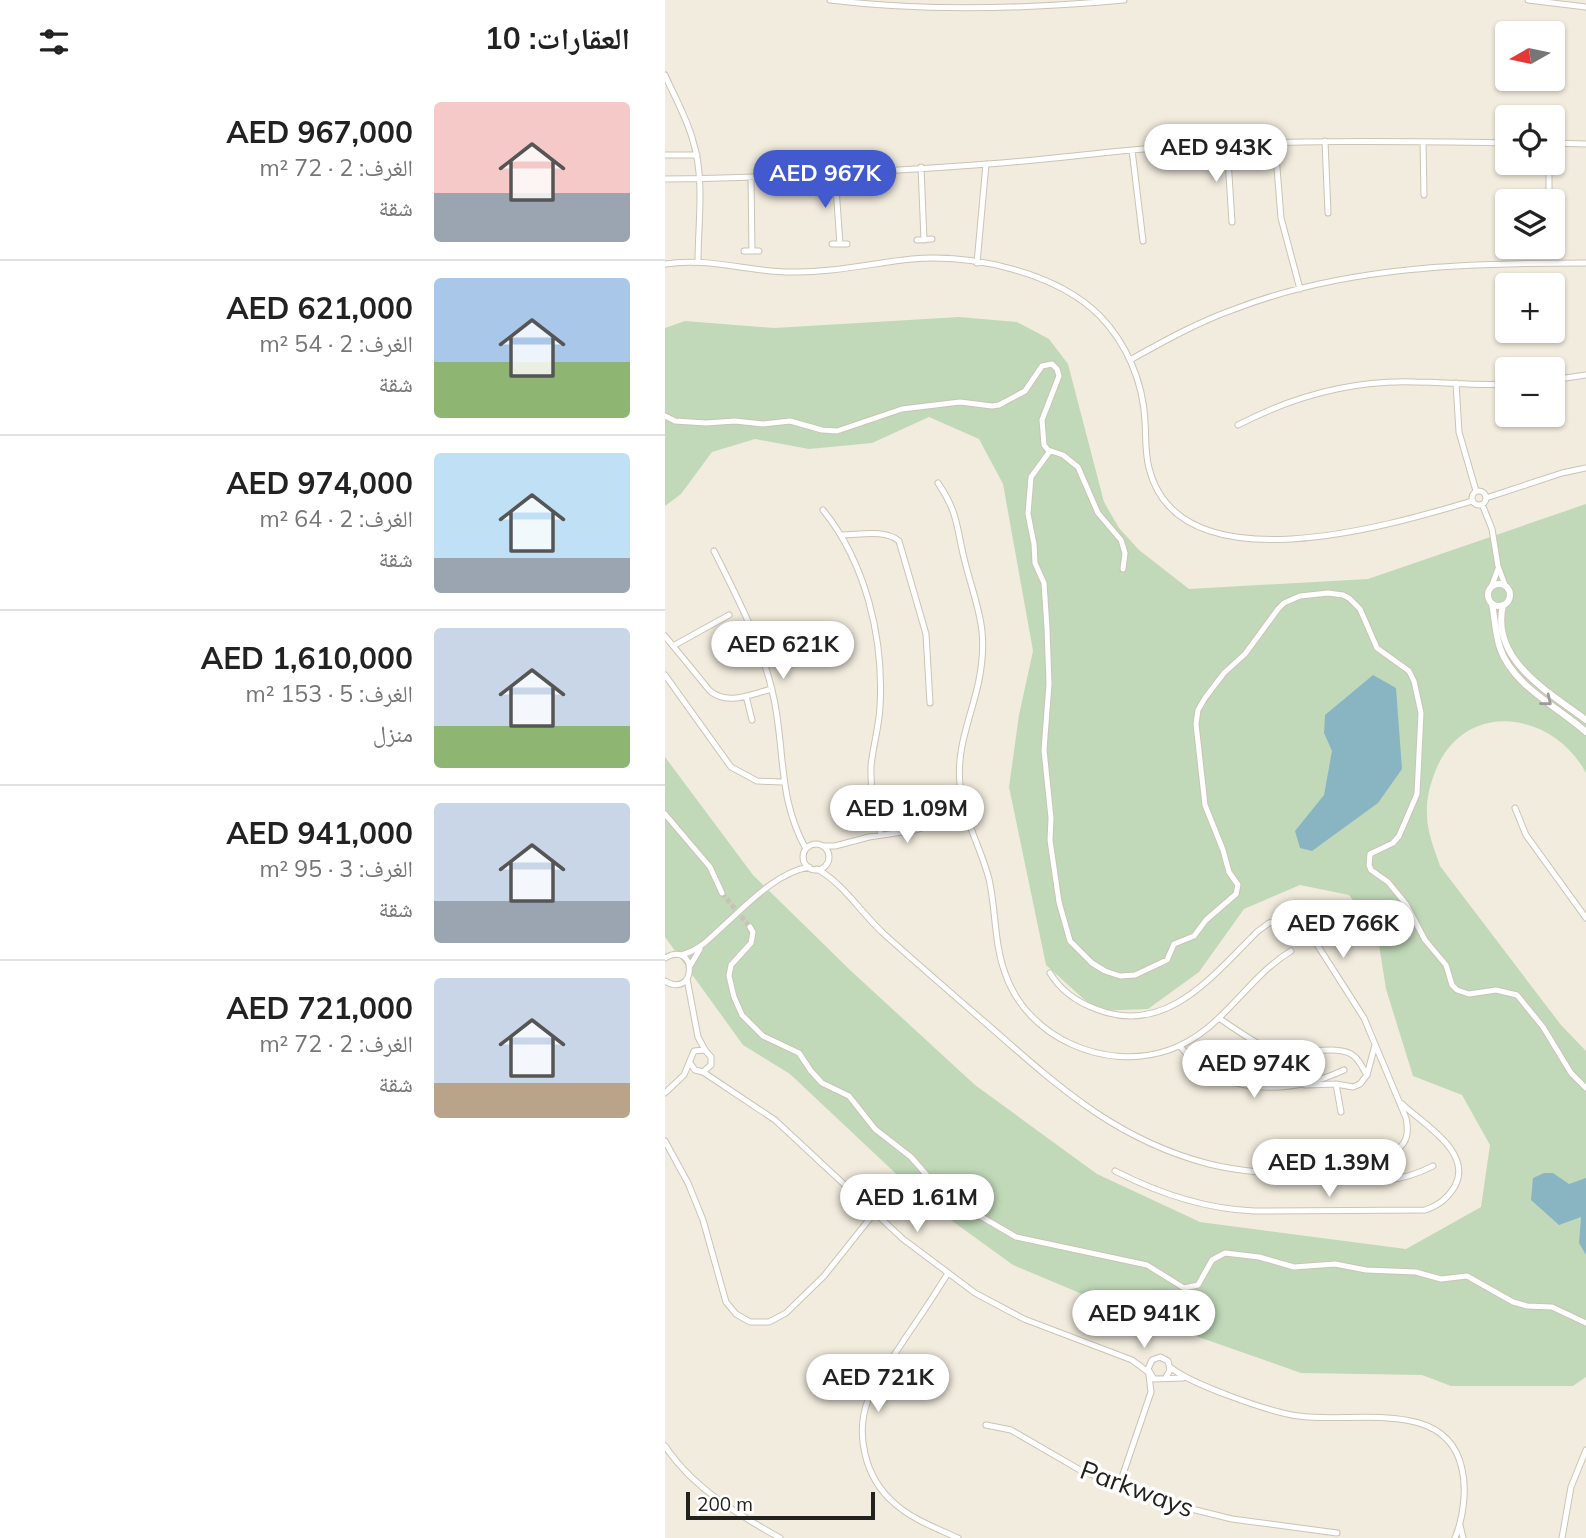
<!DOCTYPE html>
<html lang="ar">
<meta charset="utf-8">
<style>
:root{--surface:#fff;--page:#f6f6f6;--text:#222;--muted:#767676;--line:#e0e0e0;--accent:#425ace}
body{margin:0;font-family:Mulish,"Noto Naskh Arabic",sans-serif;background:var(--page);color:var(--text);direction:rtl;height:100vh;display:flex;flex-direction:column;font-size:26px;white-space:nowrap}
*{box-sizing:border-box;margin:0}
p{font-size:23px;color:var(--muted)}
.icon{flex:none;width:38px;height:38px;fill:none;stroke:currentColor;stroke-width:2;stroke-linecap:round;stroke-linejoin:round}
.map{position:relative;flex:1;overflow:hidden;direction:ltr}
.details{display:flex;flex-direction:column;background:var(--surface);width:665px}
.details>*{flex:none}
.needle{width:46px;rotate:261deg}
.controls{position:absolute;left:830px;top:21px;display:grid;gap:14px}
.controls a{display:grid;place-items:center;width:70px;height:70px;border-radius:7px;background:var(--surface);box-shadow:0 2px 5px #0004;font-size:35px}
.scale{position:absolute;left:21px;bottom:18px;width:189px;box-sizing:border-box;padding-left:7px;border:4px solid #23211c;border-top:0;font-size:19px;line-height:24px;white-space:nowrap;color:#23211c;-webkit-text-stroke:5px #fff;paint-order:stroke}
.price{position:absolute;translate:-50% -60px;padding:0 16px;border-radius:24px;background:#fff;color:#222;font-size:23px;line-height:46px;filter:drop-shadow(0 2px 4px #0008)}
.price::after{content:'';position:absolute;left:50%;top:42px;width:21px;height:16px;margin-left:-10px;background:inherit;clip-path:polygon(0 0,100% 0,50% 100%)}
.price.current{background:var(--accent);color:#fff}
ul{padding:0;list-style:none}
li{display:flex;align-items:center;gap:21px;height:175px;padding:0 35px}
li+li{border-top:2px solid var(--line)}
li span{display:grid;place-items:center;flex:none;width:196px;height:140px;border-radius:7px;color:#555}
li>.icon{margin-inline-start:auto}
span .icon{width:84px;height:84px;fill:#fffc;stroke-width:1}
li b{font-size:30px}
h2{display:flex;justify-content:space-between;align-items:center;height:84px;padding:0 35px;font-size:30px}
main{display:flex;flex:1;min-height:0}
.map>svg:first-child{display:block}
.green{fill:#c1d9b9}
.water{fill:#89b5c3}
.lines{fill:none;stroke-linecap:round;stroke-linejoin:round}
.minor-tunnel{stroke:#c9c3b7;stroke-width:5;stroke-dasharray:5 2.5;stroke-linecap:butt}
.minor-casing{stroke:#cac4b6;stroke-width:7}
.tertiary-casing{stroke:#cac4b6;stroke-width:8}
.minor{stroke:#fff;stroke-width:5}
.tertiary{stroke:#fff;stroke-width:6}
.oneway{stroke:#9c9b99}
.labels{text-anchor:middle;stroke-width:7;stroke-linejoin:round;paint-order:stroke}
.street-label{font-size:26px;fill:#23211c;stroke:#fff}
</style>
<main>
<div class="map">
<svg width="921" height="1538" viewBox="0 0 921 1538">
<rect width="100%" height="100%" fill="#f2ecde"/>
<path class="green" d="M294 317 352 322 384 339 403 364 439 502 454 528 474 550 524 589 703 579 921 504V773C888 711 799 698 770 772 765 785 761 800 762 814 762 832 769 848 775 866L896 1025 921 1051V1377L908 1386H786L757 1375 636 1373 448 1307 348 1265 261 1202 125 1074 78 1045 0 937V757L88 875 185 970 310 1085 432 1174 535 1222 741 1249 816 1207 825 1145 797 1095 748 1076 721 989 712 932 684 895 635 885 579 909 534 972 483 1009 432 1011 381 965 344 787 354 715 368 651 338 484 314 439 264 417 207 443 144 449 90 439 47 452 16 494 0 506V328L20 321 109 328Z"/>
<path class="water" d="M708 675 731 688 737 769 713 803 647 851 635 848 630 831 659 795 667 751 659 733 660 715Z
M879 1173H888L904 1184 921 1178V1255L914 1243 916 1217 894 1225 866 1200 868 1178Z"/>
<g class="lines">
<path class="minor-tunnel" d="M57 893 85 927"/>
<defs>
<path id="minor" d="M165 0C263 12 361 9 459 0
M863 0 921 7
M0 75C9 96 22 118 28 141 40 179 33 223 33 262
M660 141 663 213
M758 142 759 195
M610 143 616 218 635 289
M887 143 921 144
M562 144 567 222
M467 150 478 241
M0 155H32
M884 163V199
M256 167 259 240
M170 174 175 244
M86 178 87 251
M0 179C108 178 216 172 323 164 383 160 443 151 503 147 615 140 729 141 842 143
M252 240 267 239
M167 244H182
M79 251H94
M312 263 321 164
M0 264C42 257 84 272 126 272 168 273 207 263 247 259 308 254 391 272 435 316 462 344 478 382 480 421 481 437 480 453 484 468 514 589 727 525 807 501
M465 360C499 341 533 322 570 309 681 266 803 263 921 263
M887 380 921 375
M791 383 794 432 811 491
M0 416 10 421 41 423 70 421 98 424 125 421 157 430 172 431 237 409 295 402 327 406 334 405 360 391 377 366 387 364 392 369 394 376 377 420 379 445 383 450 398 455 413 467 433 513 456 540 460 553 458 569
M573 425C629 396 687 380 750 382 780 382 811 386 842 384
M385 451 366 477 363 514 369 544 370 563 379 583 382 628 384 684 379 750 386 818 385 840 394 902 405 941 427 963 440 971 455 976 470 975 502 960 509 944 529 936 541 920 571 894 573 885 564 872 558 850 540 805 531 724 533 710 540 698 559 673 580 654 613 609 619 603 635 596 663 593 678 595 684 598 695 609 712 648 744 671 749 681 756 713 752 794 734 836 728 843 705 854 704 865 706 870 723 882 741 904 760 940 781 965 787 985 792 990 804 994 831 990 852 995 878 1027 906 1073 921 1088
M273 483C294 514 291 527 300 562 312 609 324 629 314 680 307 715 291 747 295 784 297 817 316 847 324 879 331 910 329 943 340 973 362 1038 440 1072 504 1050 557 1032 580 979 626 951
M807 498a7 7 0 1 1 14 0a7 7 0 1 1-14 0Z
M821 498 897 473 921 468
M817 504 827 529 833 566 840 585
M158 510C201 563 219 639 215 707 214 727 208 746 206 766 205 790 210 812 216 835
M177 535C194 535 220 529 234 541L261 634 265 703
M49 551C73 599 98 646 109 699 120 752 113 799 141 849
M827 585 833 569
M0 636 45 691C63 706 86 694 107 689
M8 646 64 615
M0 675 66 767 92 781 118 782
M81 696 87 720
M850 808 861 835 921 918
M0 814 45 867 57 893
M138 857a13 13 0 1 1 26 0a13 13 0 1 1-26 0Z
M158 846H170L204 837 251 830 300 813
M152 869C178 883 197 914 219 934 256 967 293 999 331 1032 398 1091 455 1141 544 1164 581 1173 618 1174 655 1176 700 1179 725 1188 768 1166
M85 927 88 932 86 943 66 965 64 976 69 997 77 1015 98 1036 134 1053 146 1071 157 1083 184 1096 210 1129 246 1157 279 1195 351 1237 482 1265 519 1288 533 1285 547 1260 560 1253 594 1257 629 1267 670 1264 701 1270 751 1272 776 1279 802 1276 848 1302 862 1306 887 1307 921 1323
M16 955C33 951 43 940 56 928 81 906 110 873 144 867
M0 958C33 939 32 1000 0 981
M25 966 35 949
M385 973C396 991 412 1002 431 1009 502 1037 548 975 593 931L604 923 617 920 630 923 646 935 699 1018 741 1118C754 1176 669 1150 640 1150L630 1155 614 1175
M22 979 33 1037 40 1050
M555 1019C574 1031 592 1046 613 1051 634 1056 675 1043 689 1056 695 1061 698 1069 702 1075
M515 1046C554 1097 625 1095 679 1070
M38 1072 110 1120 238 1239 310 1293 359 1319 467 1360 483 1372
M671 1084 676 1112
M640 1085 671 1084 688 1087 695 1084 702 1075 710 1045
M0 1093 19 1075 29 1051 40 1050 46 1057V1065L38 1072 30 1070 25 1063
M0 1141 23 1183 38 1220 61 1302 71 1314 85 1322H104L121 1313 159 1276 210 1212
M450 1171C493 1193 540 1209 589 1211L760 1210C773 1206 783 1198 790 1186 808 1152 758 1124 737 1104
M283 1273C269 1296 254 1318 239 1340 227 1359 212 1378 203 1400 190 1434 200 1477 228 1502 246 1519 271 1528 293 1538
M505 1367C525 1384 607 1413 634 1416 687 1424 782 1397 797 1469 802 1490 798 1519 790 1538
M501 1377 505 1370 503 1361 495 1357 487 1360 483 1369 489 1379 518 1378
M321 1425 346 1430 415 1470 494 1501 567 1519 672 1533
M0 1446C28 1488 72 1514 115 1538
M454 1486 486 1392 484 1375
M795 1525 798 1538
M897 1538 906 1487 921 1450"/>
<path id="tertiary" d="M823 595a11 11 0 1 1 22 0a11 11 0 1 1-22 0Z
M827 604C830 619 830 633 835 648 848 686 892 706 921 732
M838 605C825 660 884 692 921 720"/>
</defs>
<use href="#minor" class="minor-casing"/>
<use href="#tertiary" class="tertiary-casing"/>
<use href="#minor" class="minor"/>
<use href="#tertiary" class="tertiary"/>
</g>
<defs><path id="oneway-chevron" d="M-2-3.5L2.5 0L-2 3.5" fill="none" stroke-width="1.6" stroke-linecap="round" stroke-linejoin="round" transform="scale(1.75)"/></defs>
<use class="oneway" href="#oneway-chevron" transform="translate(882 701) rotate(39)"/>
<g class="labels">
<g class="street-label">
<text transform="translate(472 1489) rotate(20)" y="9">Parkways</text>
</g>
</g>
</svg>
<div class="controls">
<a><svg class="needle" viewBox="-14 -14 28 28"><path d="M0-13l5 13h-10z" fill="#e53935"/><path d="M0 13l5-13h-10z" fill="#767676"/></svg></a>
<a><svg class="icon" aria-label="locate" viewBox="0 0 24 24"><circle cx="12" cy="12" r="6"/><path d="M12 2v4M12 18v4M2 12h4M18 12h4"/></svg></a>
<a><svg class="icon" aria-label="layers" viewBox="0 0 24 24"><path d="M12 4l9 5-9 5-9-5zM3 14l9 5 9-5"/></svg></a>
<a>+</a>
<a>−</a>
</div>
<div class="scale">200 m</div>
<b class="price" style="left:551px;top:184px">AED 943K</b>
<b class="price current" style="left:160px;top:210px">AED 967K</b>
<b class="price" style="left:118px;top:681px">AED 621K</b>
<b class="price" style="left:242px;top:845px">AED 1.09M</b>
<b class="price" style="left:678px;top:960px">AED 766K</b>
<b class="price" style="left:589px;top:1100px">AED 974K</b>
<b class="price" style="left:664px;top:1199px">AED 1.39M</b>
<b class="price" style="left:252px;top:1234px">AED 1.61M</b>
<b class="price" style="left:479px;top:1350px">AED 941K</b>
<b class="price" style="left:213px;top:1414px">AED 721K</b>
</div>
<section class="details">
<h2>العقارات: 10<svg class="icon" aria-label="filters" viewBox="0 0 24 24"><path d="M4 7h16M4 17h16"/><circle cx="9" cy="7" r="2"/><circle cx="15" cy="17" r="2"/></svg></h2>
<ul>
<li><span style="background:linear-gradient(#f6c9c9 65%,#9aa5b1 0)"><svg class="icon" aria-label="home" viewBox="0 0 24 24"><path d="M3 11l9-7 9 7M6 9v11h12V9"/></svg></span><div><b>AED 967,000</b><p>الغرف: 2 · 72 m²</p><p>شقة</p></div></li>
<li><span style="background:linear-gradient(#a9c7e8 60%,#8fb573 0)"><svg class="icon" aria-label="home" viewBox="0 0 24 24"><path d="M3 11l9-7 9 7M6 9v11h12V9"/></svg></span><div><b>AED 621,000</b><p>الغرف: 2 · 54 m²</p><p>شقة</p></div></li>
<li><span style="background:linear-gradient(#bfe0f5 75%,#9aa5b1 0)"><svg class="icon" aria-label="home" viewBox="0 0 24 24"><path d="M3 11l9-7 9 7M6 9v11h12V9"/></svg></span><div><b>AED 974,000</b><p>الغرف: 2 · 64 m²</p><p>شقة</p></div></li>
<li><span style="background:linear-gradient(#c9d6e8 70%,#8fb573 0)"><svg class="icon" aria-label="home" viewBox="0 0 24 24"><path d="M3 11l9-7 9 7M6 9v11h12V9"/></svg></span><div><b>AED 1,610,000</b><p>الغرف: 5 · 153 m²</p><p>منزل</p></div></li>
<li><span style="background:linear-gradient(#c9d6e8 70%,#9aa5b1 0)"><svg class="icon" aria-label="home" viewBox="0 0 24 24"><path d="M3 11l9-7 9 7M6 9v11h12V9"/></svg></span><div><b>AED 941,000</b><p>الغرف: 3 · 95 m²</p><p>شقة</p></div></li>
<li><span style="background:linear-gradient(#c9d6e8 75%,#b9a48a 0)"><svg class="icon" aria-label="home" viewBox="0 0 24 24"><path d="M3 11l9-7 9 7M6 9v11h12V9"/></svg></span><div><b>AED 721,000</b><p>الغرف: 2 · 72 m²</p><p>شقة</p></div></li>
</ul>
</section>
</main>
